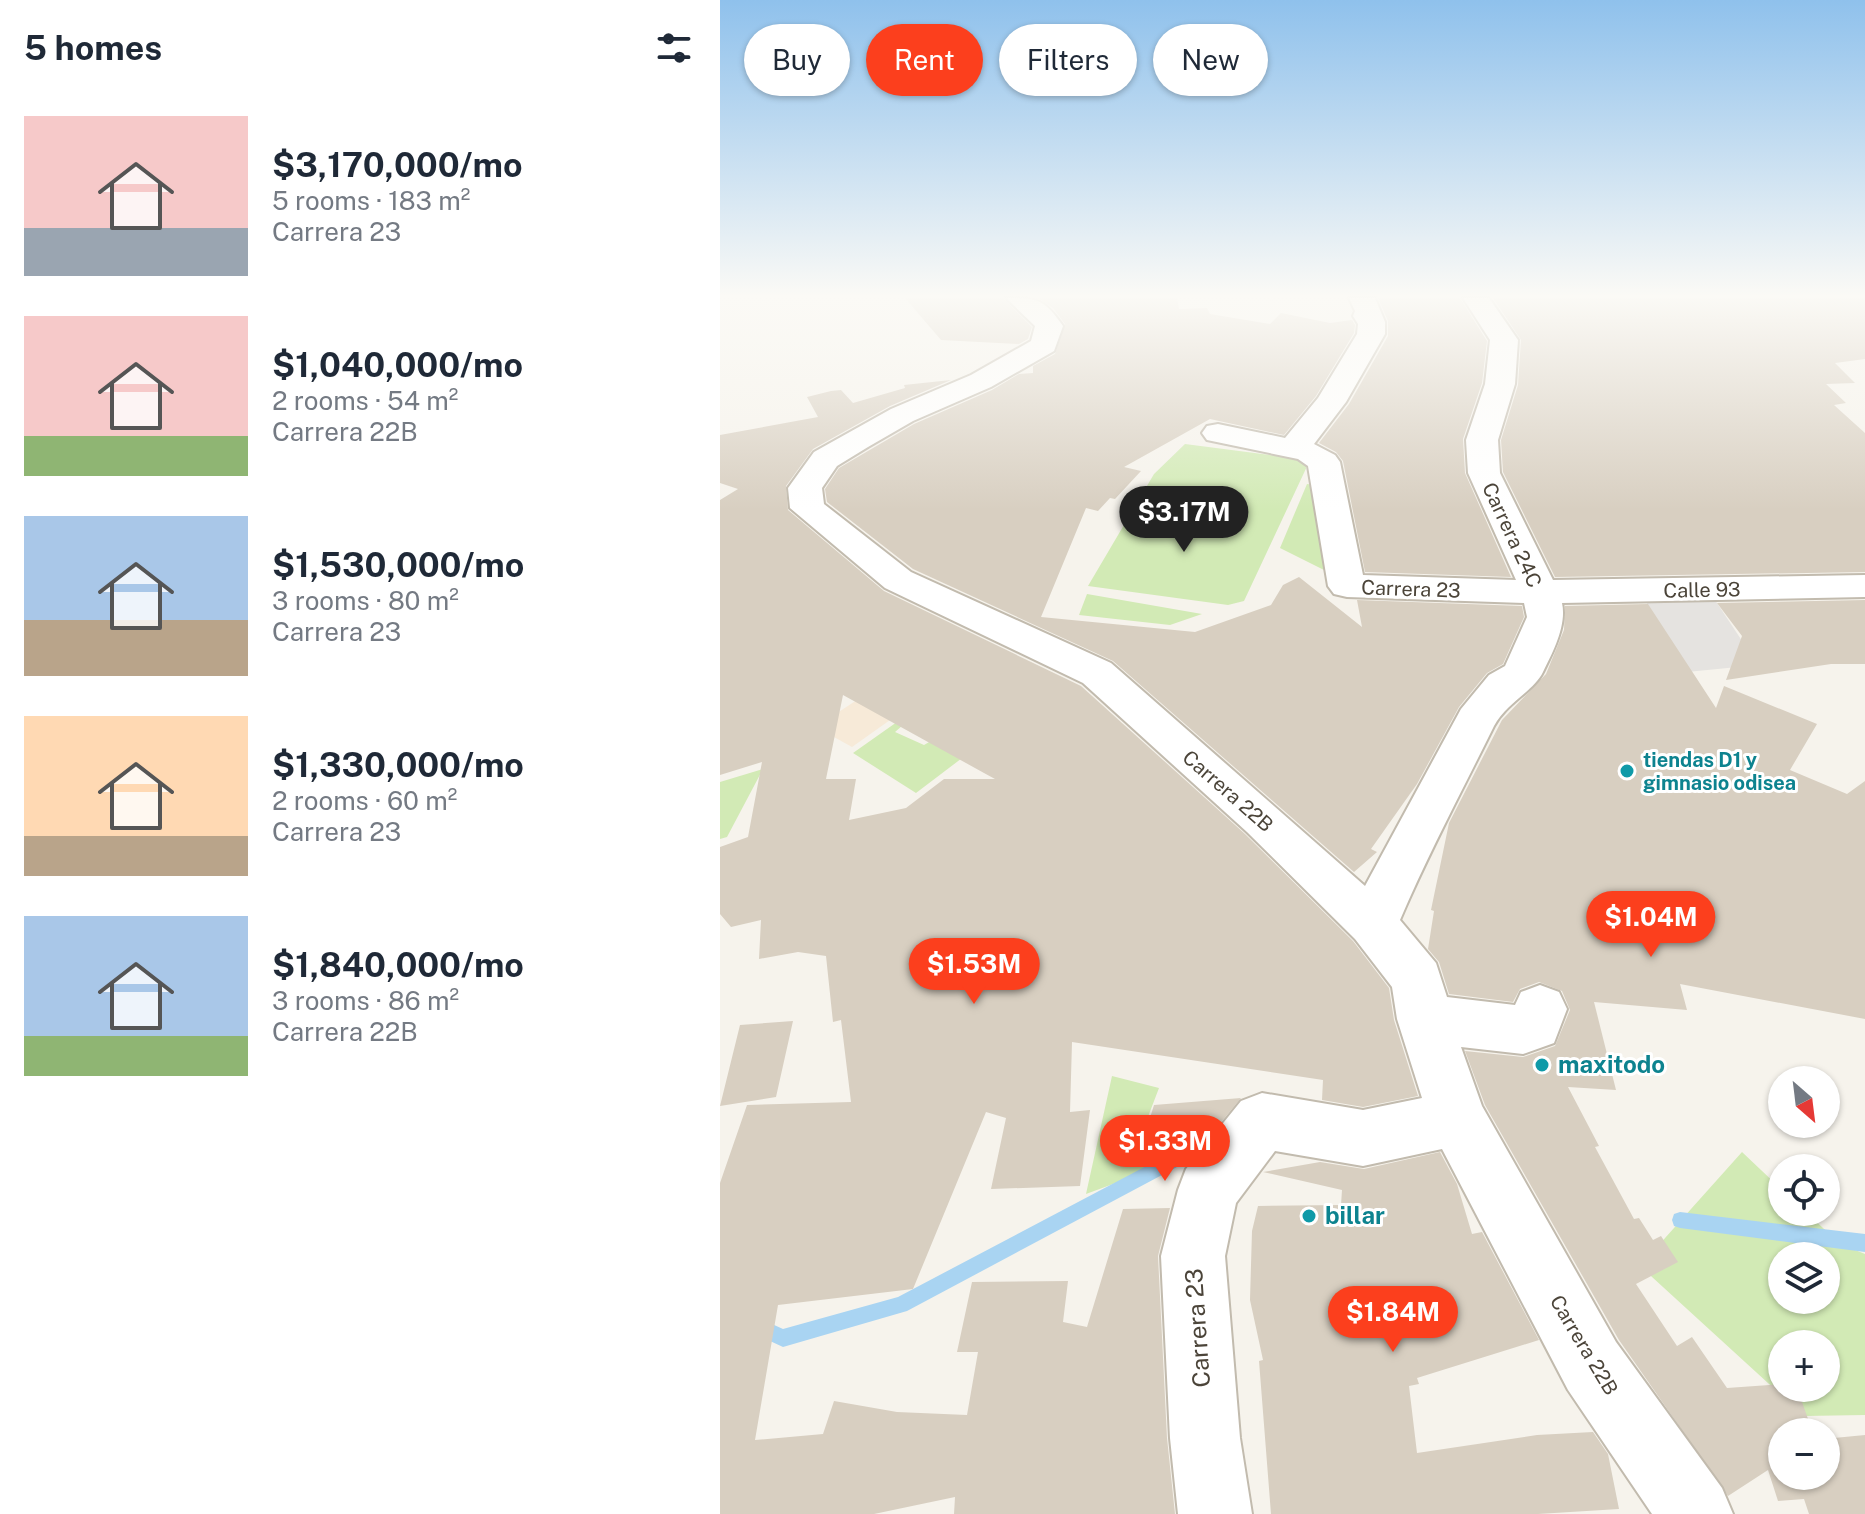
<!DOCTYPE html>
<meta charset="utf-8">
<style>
:root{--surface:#fff;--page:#f2f2f3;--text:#1f2937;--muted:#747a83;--accent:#fc3f1d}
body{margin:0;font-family:"Public Sans",sans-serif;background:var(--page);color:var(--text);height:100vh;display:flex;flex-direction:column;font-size:30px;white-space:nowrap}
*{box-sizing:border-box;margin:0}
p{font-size:26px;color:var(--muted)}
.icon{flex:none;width:44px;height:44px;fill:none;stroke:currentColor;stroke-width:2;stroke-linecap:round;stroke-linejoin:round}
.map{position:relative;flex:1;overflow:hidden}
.details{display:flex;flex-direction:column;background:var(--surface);width:720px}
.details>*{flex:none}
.banner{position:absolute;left:24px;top:24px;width:760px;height:72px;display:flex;gap:16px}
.needle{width:52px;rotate:152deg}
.controls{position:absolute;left:1048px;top:1066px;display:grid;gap:16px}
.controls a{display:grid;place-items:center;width:72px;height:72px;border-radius:50%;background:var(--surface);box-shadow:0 2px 6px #0004;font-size:40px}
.price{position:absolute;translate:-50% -68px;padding:0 18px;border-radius:28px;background:var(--accent);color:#fff;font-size:26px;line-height:52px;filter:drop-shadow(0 2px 4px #0008)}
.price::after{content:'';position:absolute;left:50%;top:48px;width:24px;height:18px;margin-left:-12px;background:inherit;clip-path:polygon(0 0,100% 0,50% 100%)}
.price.selected{background:#222;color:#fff}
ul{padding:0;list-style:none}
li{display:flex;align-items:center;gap:24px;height:200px;padding:0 24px}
li span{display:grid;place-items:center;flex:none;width:224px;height:160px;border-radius:0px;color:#555}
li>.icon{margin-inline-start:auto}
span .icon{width:96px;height:96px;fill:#fffc;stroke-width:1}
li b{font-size:34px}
h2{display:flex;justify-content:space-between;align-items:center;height:96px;padding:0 24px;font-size:34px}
.tag{padding:0 28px;border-radius:36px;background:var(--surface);box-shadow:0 2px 6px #0004;font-size:28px;line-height:72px}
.tag.selected{background:var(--accent);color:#fff}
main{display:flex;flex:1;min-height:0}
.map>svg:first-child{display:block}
.commercial{fill:#f7ead8}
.green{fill:#d2eab5;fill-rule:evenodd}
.parking{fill:#e5e3e0}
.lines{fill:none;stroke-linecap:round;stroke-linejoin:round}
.stream{fill:#a9d4f2;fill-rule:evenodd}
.building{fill:#d8cfc1;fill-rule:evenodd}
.minor-casing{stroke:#c2bbae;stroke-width:4}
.minor{fill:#fff;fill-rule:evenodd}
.culture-dot{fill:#0f9aa8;stroke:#fff;stroke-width:3}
.labels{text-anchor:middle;stroke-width:6;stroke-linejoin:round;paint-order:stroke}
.street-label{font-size:20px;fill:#4b4439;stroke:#fff}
.culture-label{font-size:20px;font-weight:bold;fill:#0d838f;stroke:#fff;text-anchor:start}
.near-culture-label{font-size:24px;font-weight:bold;fill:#0d838f;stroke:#fff;text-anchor:start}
.near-street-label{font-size:24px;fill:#4b4439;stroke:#fff}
</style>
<main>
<section class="details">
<h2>5 homes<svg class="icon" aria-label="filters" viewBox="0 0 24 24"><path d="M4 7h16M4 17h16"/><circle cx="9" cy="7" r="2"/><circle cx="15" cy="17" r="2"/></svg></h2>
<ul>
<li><span style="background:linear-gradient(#f6c9c9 70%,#9aa5b1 0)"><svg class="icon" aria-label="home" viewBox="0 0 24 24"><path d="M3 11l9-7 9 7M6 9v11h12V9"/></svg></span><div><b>$3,170,000/mo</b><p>5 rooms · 183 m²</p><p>Carrera 23</p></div></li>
<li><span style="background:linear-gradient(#f6c9c9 75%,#8fb573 0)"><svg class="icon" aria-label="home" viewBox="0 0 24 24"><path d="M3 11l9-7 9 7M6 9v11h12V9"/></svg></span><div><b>$1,040,000/mo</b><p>2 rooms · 54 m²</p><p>Carrera 22B</p></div></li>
<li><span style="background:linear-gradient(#a9c7e8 65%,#b9a48a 0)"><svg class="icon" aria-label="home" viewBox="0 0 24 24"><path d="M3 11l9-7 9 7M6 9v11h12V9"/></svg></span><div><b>$1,530,000/mo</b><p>3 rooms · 80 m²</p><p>Carrera 23</p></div></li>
<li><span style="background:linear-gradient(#ffd9b3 75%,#b9a48a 0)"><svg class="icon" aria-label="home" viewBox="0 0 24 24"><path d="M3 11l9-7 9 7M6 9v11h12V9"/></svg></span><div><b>$1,330,000/mo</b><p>2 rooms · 60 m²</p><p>Carrera 23</p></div></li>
<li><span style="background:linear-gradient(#a9c7e8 75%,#8fb573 0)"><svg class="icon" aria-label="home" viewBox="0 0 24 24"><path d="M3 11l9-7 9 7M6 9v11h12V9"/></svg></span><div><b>$1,840,000/mo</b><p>3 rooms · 86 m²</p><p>Carrera 22B</p></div></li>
</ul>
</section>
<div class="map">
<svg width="1145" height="1514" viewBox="0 0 1145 1514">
<rect width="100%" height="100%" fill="#f6f3ec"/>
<path class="commercial" d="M234 636 270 649 132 747 96 727Z"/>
<path class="green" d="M465 444 590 460 524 601 508 605 368 586 434 474Z
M587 484 602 486 604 570 560 548Z
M367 594 482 614 450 625 359 615Z
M341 683 196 793 133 753 184 717 190 719 175 732 204 745 230 730Z
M43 769 7 837 0 839V782Z
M392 1076 439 1088 413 1156 439 1167 366 1194Z
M1022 1152 1062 1190V1212H1086L1120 1244 1145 1254V1415L1084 1416 920 1266ZM1062 1256H1106V1300H1062ZM1062 1344H1106V1388H1062Z"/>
<path class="parking" d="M991 594 1038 665 967 672 925 600Z"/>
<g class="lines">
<path class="stream" d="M451 1153 457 1155 459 1161 457 1167 187 1311 63 1347 33 1333 30 1327 33 1321 39 1318 63 1329 178 1297Z
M960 1212 1145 1234V1252L960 1228 954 1226 952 1220 954 1214Z"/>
</g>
<path class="building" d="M185 298H283L312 327 308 339 299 344 221 340Z
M318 298H457L459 309 487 308 490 314 550 324 561 313 610 323 632 320 635 325 634 333 596 396 564 435 490 419 404 467 421 471 395 499 390 498 378 511 366 508 321 617 475 632 551 605 563 585 579 577 642 627 637 600 802 606 804 617 783 664 767 673 739 707 697 784 651 849 657 852 634 872 393 661 193 569 107 502 105 489 119 468 194 424 272 390 299 374 313 373V366L335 354 345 324 333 308Z
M658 298H740L767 341 762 383 743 439 745 473 791 577 645 572 623 461 616 452 599 443 629 404 668 336V321Z
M773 298H1145V359L1115 363 1135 383 1106 384 1126 403 1114 405 1145 433V572L835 577 783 472 781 440 798 385 801 340Z
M231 380 170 406 93 449 66 486 68 510 164 591 361 686 525 834 633 941 669 988 674 1020 698 1096 643 1107 602 1100 603 1080 352 1042 350 1112 370 1110 360 1186 271 1189 286 1118 266 1112 193 1289 58 1305 35 1440 103 1434 114 1401 177 1412 247 1415 258 1352H237L252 1282 348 1281 343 1322 367 1327 403 1209 450 1208 438 1256 447 1438 455 1514H234L235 1497 154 1514H0V1183L27 1105 131 1102 121 1020 113 1022 106 956 78 952 39 959 41 920 11 927 0 914V847L28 837 42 762 0 775V500L18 489 0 483V435L98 417 87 397 111 391 121 390 133 403 185 388 184 385ZM123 695 264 773 275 779H224L186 808 129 820 136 779H106Z
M1145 600V664H1111L1006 680 1022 636 997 603Z
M928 604 996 708 1004 686 1097 724 1070 770 1127 794 1145 781V1019L960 984 967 1010 874 1002 896 1090 848 1087 879 1146 875 1147 914 1219 919 1218 933 1240 941 1236 958 1262 916 1284 957 1346 972 1337 1007 1388 1062 1384V1388H1077L1092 1430 1110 1429 1114 1438 1145 1435V1514H1089L1084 1499 1058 1501 1048 1470 1008 1496 899 1340 765 1105 745 1051 803 1057 835 1046 850 1010 842 991 819 982 800 989 793 1002 729 994 719 962 708 949 714 911 711 910 729 823 782 720 826 674 844 630 845 606ZM1062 1432H1106V1476H1062Z
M73 1021 56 1097 0 1106 20 1025Z
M521 1098 470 1160 420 1150 434 1105Z
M720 1152 737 1184 752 1234 762 1232 819 1340 697 1378 699 1384 689 1386 697 1453 817 1435 873 1432 888 1454 899 1509 818 1514H551L539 1361 543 1360 530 1300 532 1231 538 1206 621 1205 622 1190 543 1172 600 1162 644 1169Z"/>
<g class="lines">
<defs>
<path id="minor" d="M286 298C318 298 324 299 343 326L334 351 271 387 193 421 148 447 117 466 102 488 104 504 191 572 391 663 645 886 741 709 769 675 785 666 807 617 804 603 627 597 614 594 608 586 588 466 578 459 487 440 482 433 487 426 498 424 565 438 598 398 637 334 638 324 633 316 635 311 629 298H655L665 322V334L626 402 594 444 615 455 620 462 643 575 796 580 748 473 746 440 765 384 770 340 743 298H769L798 340 795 384 778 440 780 473 833 580 1145 575V597L842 603C847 625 833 652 823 672 814 691 786 703 774 726 742 791 708 854 680 920L716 963 727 997 795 1005 801 992 820 985 839 992 847 1009 834 1043 803 1054 741 1047 762 1106 896 1342 1002 1488 1013 1514H932L848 1390 722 1149 643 1166 555 1151 516 1203 505 1256 520 1438 532 1514H458L450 1438 441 1256 458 1190 466 1169 521 1101 542 1093 643 1110 702 1098 677 1019 672 987 635 939 527 832 363 683 165 588 70 508 68 488 94 452 171 409 251 375 311 341 315 326Z"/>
</defs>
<use href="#minor" class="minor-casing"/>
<use href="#minor" class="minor"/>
</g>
<linearGradient id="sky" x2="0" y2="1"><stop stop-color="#8fc1ec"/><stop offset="0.58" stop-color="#fbfaf6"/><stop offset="1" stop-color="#fbfaf6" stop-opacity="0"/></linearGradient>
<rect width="1145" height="510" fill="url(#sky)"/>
<g class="culture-dot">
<circle cx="907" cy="771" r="8"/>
<circle cx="822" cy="1065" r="8"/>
<circle cx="589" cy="1216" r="8"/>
</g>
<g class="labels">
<g class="street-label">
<text transform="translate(792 535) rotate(65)" y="7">Carrera 24C</text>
<text transform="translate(691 589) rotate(2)" y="7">Carrera 23</text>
<text transform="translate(982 590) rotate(-1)" y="7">Calle 93</text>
<text transform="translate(508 791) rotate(41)" y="7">Carrera 22B</text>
<text transform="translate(864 1345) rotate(59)" y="7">Carrera 22B</text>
</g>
<g class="culture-label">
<text x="923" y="767">tiendas D1 y<tspan x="923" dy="23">gimnasio odisea</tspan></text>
</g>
<g class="near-culture-label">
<text x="838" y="1073">maxitodo</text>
<text x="605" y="1224">billar</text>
</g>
<g class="near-street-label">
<text transform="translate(478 1328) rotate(-94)" y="8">Carrera 23</text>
</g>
</g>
</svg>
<div class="controls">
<a><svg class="needle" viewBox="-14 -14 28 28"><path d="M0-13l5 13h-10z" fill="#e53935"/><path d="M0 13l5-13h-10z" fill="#747a83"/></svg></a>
<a><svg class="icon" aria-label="locate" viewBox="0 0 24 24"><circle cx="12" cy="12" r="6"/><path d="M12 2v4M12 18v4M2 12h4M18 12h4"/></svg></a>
<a><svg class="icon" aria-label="layers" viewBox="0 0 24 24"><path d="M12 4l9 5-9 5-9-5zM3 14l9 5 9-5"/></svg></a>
<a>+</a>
<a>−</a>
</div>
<b class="price selected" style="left:464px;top:554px">$3.17M</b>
<b class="price" style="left:931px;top:959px">$1.04M</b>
<b class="price" style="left:254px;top:1006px">$1.53M</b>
<b class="price" style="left:445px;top:1183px">$1.33M</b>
<b class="price" style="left:673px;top:1354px">$1.84M</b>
<div class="banner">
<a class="tag">Buy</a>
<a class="tag selected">Rent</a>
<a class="tag">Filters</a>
<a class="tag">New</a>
</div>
</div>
</main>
